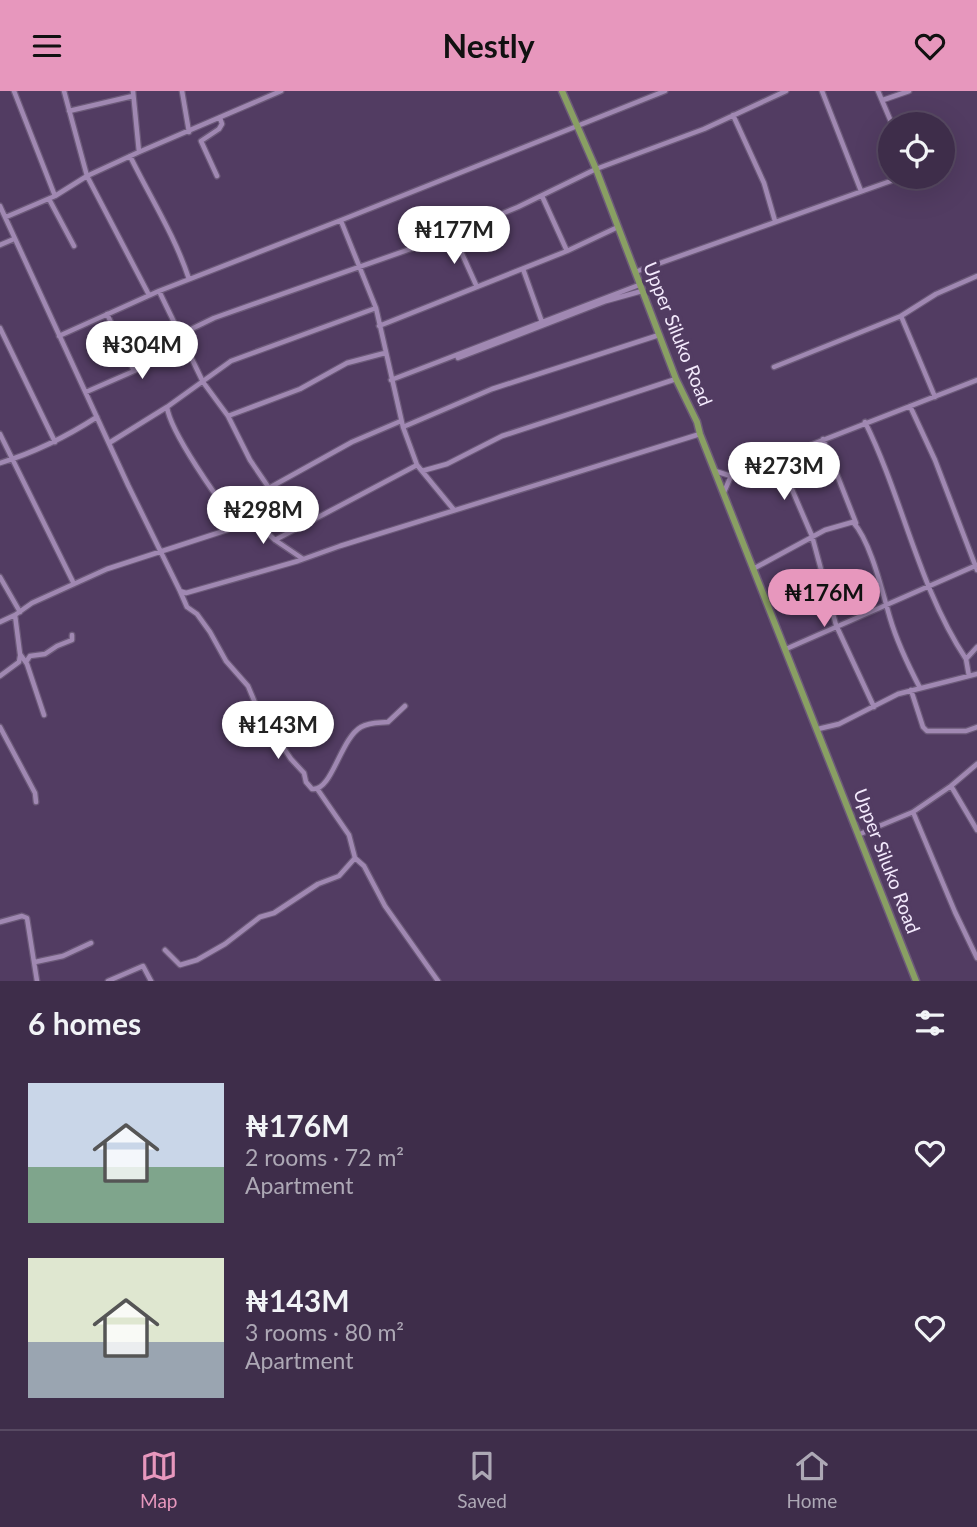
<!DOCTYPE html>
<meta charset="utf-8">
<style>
:root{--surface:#3e2d4a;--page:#493954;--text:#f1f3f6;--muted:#ada8b5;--line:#574962;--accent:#e797bd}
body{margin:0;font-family:Lato,sans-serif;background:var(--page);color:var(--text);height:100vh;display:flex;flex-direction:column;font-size:26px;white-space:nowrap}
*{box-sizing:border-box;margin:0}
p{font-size:23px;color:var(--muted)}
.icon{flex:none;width:38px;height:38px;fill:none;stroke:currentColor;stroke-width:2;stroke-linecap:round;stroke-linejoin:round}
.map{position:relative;height:890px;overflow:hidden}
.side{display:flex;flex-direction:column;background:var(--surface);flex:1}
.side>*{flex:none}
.tools{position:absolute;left:878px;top:21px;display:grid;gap:14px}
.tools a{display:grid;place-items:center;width:77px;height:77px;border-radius:50%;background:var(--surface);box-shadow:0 7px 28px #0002,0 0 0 2px var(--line);font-size:35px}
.price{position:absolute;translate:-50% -60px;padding:0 16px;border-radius:24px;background:#fff;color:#222;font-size:23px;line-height:46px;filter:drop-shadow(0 2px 4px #0008)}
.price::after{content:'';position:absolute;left:50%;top:42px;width:21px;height:16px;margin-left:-10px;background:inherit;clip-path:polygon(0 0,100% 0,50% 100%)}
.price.current{background:var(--accent);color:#111}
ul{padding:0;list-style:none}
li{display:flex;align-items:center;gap:21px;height:175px;padding:0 28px}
li span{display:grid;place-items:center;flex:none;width:196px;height:140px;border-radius:0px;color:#555}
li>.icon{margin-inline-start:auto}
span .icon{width:84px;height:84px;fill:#fffc;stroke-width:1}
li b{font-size:30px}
h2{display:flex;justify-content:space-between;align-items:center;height:84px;padding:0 28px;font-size:30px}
header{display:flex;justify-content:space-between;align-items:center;height:91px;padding:0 28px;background:var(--accent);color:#111;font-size:32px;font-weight:700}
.menu{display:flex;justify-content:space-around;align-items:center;height:98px;border-top:2px solid var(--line);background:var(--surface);font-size:19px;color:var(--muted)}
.menu a{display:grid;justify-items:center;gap:4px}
.menu .current{color:var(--accent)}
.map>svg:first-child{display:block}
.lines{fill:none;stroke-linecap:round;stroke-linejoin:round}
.minor-casing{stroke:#6c5a79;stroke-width:7}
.major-casing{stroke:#6c5a79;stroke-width:9}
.minor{stroke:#a088b2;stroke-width:4.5}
.major{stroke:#899f63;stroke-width:6}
.labels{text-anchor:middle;stroke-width:7;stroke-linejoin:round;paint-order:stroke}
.street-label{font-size:19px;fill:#f3e9fc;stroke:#523c62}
</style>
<header><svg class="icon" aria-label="menu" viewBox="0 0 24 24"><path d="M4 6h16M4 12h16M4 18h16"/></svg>Nestly<svg class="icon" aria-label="heart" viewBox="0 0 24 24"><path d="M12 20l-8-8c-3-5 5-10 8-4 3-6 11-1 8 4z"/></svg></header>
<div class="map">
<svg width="977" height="890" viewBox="0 0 977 890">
<rect width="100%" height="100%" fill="#523c62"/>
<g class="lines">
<defs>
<path id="minor" d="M14 0 55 105
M64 0 87 85 149 204
M133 0 139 61
M182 0 189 41
M822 0 861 100
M878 0 892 33
M883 9 909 0
M69 20 133 5
M733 24 764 92 775 130
M130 65C150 106 175 145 189 188
M217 85 201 50 219 38 222 33 220 27
M542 105 567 160
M49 108 74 155
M0 115 128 394 180 500 186 502 298 470 340 455 700 343
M6 126 55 105 87 85 139 61 281 0
M341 130 376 217 403 336 417 374
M453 143 477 196
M0 154 14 148
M523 178 543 234
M635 181 902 86
M159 200 203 291 228 325 250 369 269 397 352 351 401 330
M107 223 134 280
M901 225 935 306
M379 235 567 160 618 136
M0 237 55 351
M179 244 214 227 453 143 518 116 596 78 704 38 786 0
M59 245 159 200 344 128 665 0
M458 267 606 210 642 200
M774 276 901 225 936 203 977 185
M391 289 639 194
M86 301 134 280 182 250
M910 315 935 369 977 479
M228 325 300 298 347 272 385 262
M865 331C903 408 918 495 966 568
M403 336 492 298 659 244
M0 343 74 493
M823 348 856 432
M109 352 167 316
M778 366 812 445 836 534 874 616
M0 372C36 361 66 346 97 326
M422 380 447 373 502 345 676 288
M715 380 731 385
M724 401 731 385 977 289
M241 418 275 449 303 468
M237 430C219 412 170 340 167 316L231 270 376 217
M275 449 417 374 454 419
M753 478 825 439 853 431C871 451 882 500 890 527 897 551 908 574 920 597
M0 486 20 521
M180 500 187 516 197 523 210 541 226 570 248 595 258 619 291 668 304 682 306 691 312 698C332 701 340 648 361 636 370 631 379 632 388 631L405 615
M15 524 20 563 27 573 44 624
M0 531 15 524 32 512 107 478 227 439 237 430 243 415 269 397
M786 558 977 474
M26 571 30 565 45 563 57 555 72 549V544
M0 585 19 571 20 565
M969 585 966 568 977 556
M911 599 923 636 927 640H966L977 636
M0 636 35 702 36 711
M818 638 839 633 898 603 977 583
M951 695 977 739
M318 699 349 744 355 767
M913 721 955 821 977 867
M860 743 913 721 951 695 977 673
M0 831 22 825 27 827 37 890
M165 859 180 874 197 869 225 853 260 826 274 822 318 793 339 785 355 767 364 775 385 815 438 890
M35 871 63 865 91 852
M108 890 143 875 151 890"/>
<path id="major" d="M562 0 596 78 676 288 697 331 700 343 916 890"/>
</defs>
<use href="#minor" class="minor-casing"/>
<use href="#major" class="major-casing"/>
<use href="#minor" class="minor"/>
<use href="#major" class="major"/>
</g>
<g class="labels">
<g class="street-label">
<text transform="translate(678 243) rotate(68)" y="7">Upper Siluko Road</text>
<text transform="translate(887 770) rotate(69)" y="7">Upper Siluko Road</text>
</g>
</g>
</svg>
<div class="tools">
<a><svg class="icon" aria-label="locate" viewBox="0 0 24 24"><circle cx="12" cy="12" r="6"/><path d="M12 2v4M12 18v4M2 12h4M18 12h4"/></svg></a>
</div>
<b class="price" style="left:454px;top:175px">₦177M</b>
<b class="price" style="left:142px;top:290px">₦304M</b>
<b class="price" style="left:784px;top:411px">₦273M</b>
<b class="price" style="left:263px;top:455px">₦298M</b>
<b class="price current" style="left:824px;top:538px">₦176M</b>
<b class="price" style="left:278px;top:670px">₦143M</b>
</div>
<section class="side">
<h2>6 homes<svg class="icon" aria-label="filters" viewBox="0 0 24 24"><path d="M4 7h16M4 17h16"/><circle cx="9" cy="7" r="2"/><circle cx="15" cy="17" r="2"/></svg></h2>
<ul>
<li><span style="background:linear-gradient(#c9d6e8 60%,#7fa58c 0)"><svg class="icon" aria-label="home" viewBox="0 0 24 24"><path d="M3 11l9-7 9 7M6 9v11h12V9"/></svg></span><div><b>₦176M</b><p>2 rooms · 72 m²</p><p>Apartment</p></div><svg class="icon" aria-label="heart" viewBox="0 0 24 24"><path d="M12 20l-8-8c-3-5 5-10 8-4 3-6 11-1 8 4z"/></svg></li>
<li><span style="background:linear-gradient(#dfe7d0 60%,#9aa5b1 0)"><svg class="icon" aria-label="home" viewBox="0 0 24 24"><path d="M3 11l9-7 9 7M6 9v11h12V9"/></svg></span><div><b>₦143M</b><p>3 rooms · 80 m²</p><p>Apartment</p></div><svg class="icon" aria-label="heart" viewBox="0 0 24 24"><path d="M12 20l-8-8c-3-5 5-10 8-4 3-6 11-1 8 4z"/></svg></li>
</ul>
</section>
<nav class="menu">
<a class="current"><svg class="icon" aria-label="map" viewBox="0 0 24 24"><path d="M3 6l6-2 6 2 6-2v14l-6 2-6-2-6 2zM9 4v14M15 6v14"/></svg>Map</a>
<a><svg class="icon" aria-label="saved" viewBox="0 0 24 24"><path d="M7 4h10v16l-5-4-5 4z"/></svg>Saved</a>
<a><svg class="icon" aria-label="home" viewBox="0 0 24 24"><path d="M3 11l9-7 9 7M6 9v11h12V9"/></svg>Home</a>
</nav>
